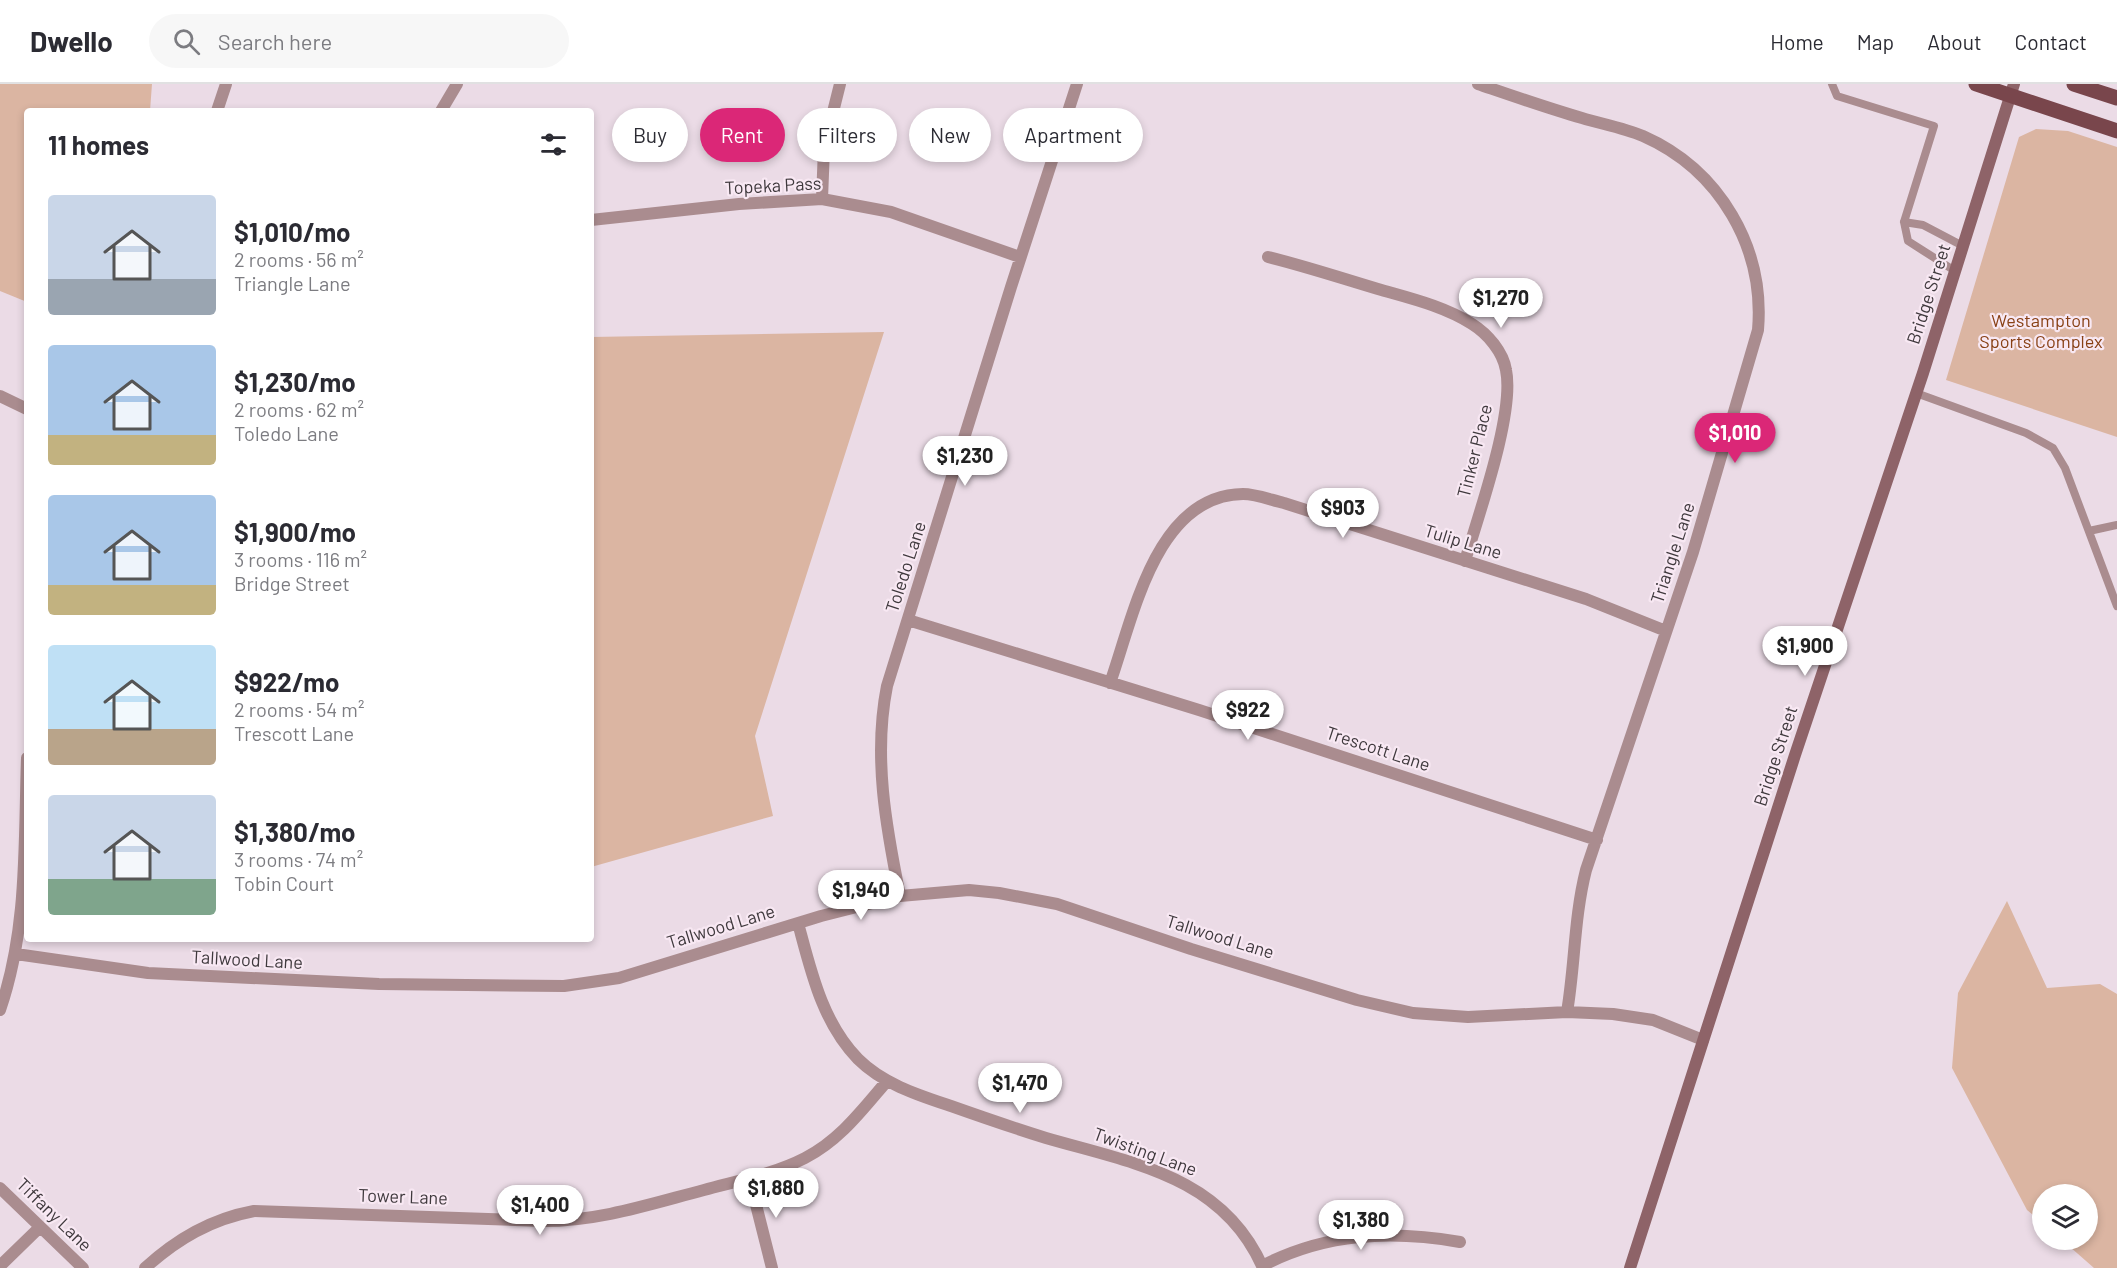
<!DOCTYPE html>
<meta charset="utf-8">
<style>
:root{--surface:#fff;--page:#f7f7f7;--text:#2b2b33;--muted:#7c7c81;--line:#e1e1e2;--accent:#db2777}
body{margin:0;font-family:Barlow,sans-serif;background:var(--page);color:var(--text);height:100vh;display:flex;flex-direction:column;font-size:22px;white-space:nowrap}
*{box-sizing:border-box;margin:0}
p{font-size:20px;color:var(--muted)}
.icon{flex:none;width:33px;height:33px;fill:none;stroke:currentColor;stroke-width:2;stroke-linecap:round;stroke-linejoin:round}
.map{position:relative;flex:1;overflow:hidden}
.drawer{position:absolute;left:24px;top:24px;width:570px;height:834px;display:flex;flex-direction:column;background:var(--surface);border-radius:6px;box-shadow:0 3px 9px #0003}
.drawer>*{flex:none}
.top-card{position:absolute;left:612px;top:24px;width:570px;height:54px;display:flex;gap:12px}
.buttons{position:absolute;left:2032px;top:1100px;display:grid;gap:12px}
.buttons a{display:grid;place-items:center;width:66px;height:66px;border-radius:50%;background:var(--surface);box-shadow:0 3px 9px #0003;font-size:30px}
.price{position:absolute;translate:-50% -51px;padding:0 14px;border-radius:21px;background:#fff;color:#222;font-size:20px;line-height:39px;filter:drop-shadow(0 2px 3px #0008)}
.price::after{content:'';position:absolute;left:50%;top:36px;width:18px;height:14px;margin-left:-9px;background:inherit;clip-path:polygon(0 0,100% 0,50% 100%)}
.price.active{background:var(--accent);color:#fff}
ul{padding:0;list-style:none}
li{display:flex;align-items:center;gap:18px;height:150px;padding:0 24px}
li span{display:grid;place-items:center;flex:none;width:168px;height:120px;border-radius:6px;color:#555}
li>.icon{margin-inline-start:auto}
span .icon{width:72px;height:72px;fill:#fffc;stroke-width:1}
li b{font-size:26px}
h2{display:flex;justify-content:space-between;align-items:center;height:72px;padding:0 24px;font-size:26px}
.pill{padding:0 21px;border-radius:27px;background:var(--surface);box-shadow:0 3px 9px #0003;font-size:21px;line-height:54px}
.pill.active{background:var(--accent);color:#fff}
header{display:flex;align-items:center;gap:36px;box-sizing:border-box;height:84px;padding:0 30px;background:var(--surface);border-bottom:2px solid var(--line)}
header strong{font-size:28px}
nav{display:flex;gap:33px;margin-inline-start:auto;font-size:21px}
.search{width:420px;height:54px;background:var(--page);display:flex;align-items:center;gap:15px;box-sizing:border-box;padding:0 21px;border-radius:33px;color:var(--muted);font-size:22px}
.map>svg:first-child{display:block}
.green{fill:#dbb5a2}
.lines{fill:none;stroke-linecap:round;stroke-linejoin:round}
.lane{stroke:#aa8c8f;stroke-width:8}
.street{stroke:#aa8c8f;stroke-width:12}
.secondary{stroke:#8e6368;stroke-width:12}
.primary{stroke:#79464c;stroke-width:15}
.labels{text-anchor:middle;stroke-width:4.5;stroke-linejoin:round;paint-order:stroke}
.street-label{font-size:18px;fill:#3f393d;stroke:#f8e8f3}
.park-label{font-size:18px;fill:#884015;stroke:#f8e8f3}
</style>
<header>
<strong>Dwello</strong>
<div class="search"><svg class="icon" aria-label="search" viewBox="0 0 24 24"><circle cx="10" cy="10" r="6"/><path d="M15 15l6 6"/></svg>Search here</div>
<nav><a>Home</a><a>Map</a><a>About</a><a>Contact</a></nav>
</header>
<div class="map">
<svg width="2117" height="1184" viewBox="0 0 2117 1184">
<rect width="100%" height="100%" fill="#ebdbe6"/>
<path class="green" d="M0 0H152L150 27H27V218L0 207Z
M2036 45 2068 47 2117 63V353L1946 296 2019 53Z
M884 248 755 652 773 732 591 783V253Z
M2007 817 2047 904 2100 900 2117 910V1184H2094L2061 1155H2088V1110H2043V1139L2027 1126 1952 984 1958 909Z"/>
<g class="lines">
<path class="lane" d="M1832 0 1837 12 1934 42 1904 138
M1955 187 1908 157 1904 138 1923 141 1963 162
M1916 309 2026 349 2053 364 2065 384 2117 522
M2089 447 2117 441"/>
<path class="street" d="M1478 0C1513 12 1547 24 1582 34 1602 40 1624 44 1643 52 1720 86 1765 164 1758 246L1693 468 1586 786C1574 833 1575 881 1567 928
M217 27 226 0
M441 27 457 0
M822 115 824 64 840 0
M591 136 739 120 822 115 891 128 1020 173
M1268 173C1305 182 1341 194 1378 205 1409 214 1444 222 1472 240 1488 250 1503 268 1506 286 1515 329 1478 432 1465 477
M0 312 27 325
M908 536 1199 626 1597 756
M1110 599C1133 535 1155 411 1243 410 1256 410 1271 416 1284 419L1586 515 1666 547
M900 812C886 743 873 672 887 602L1011 203 1077 0
M798 839C811 887 822 938 858 975 883 1000 918 1011 951 1022 982 1033 1014 1044 1046 1054 1132 1079 1223 1092 1263 1184
M16 870 148 889 379 900 564 902 619 894 821 832 900 812 969 806 999 809 1057 820 1191 865 1357 916 1413 929 1468 933 1567 928 1613 930 1653 936 1703 956
M0 926C28 845 24 759 27 674
M749 1093 772 1184
M0 1104 83 1184
M0 1182 39 1144
M1262 1182C1325 1149 1391 1146 1460 1158
M145 1184C177 1155 211 1135 254 1127L543 1137C600 1137 650 1120 704 1106 737 1097 774 1090 805 1074 840 1056 862 1026 887 997"/>
<path class="secondary" d="M1630 1184 1795 671 1923 289 2014 0"/>
<path class="primary" d="M1976 0 2117 47
M2074 0 2117 14"/>
</g>
<g class="labels">
<g class="street-label">
<text transform="translate(773 102) rotate(-3)" y="6">Topeka Pass</text>
<text transform="translate(1929 210) rotate(-72)" y="6">Bridge Street</text>
<text transform="translate(1475 367) rotate(-76)" y="6">Tinker Place</text>
<text transform="translate(1463 458) rotate(17)" y="6">Tulip Lane</text>
<text transform="translate(1673 469) rotate(-72)" y="6">Triangle Lane</text>
<text transform="translate(906 483) rotate(-72)" y="6">Toledo Lane</text>
<text transform="translate(1378 665) rotate(18)" y="6">Trescott Lane</text>
<text transform="translate(1776 672) rotate(-72)" y="6">Bridge Street</text>
<text transform="translate(721 843) rotate(-17)" y="6">Tallwood Lane</text>
<text transform="translate(1220 853) rotate(17)" y="6">Tallwood Lane</text>
<text transform="translate(247 876) rotate(3)" y="6">Tallwood Lane</text>
<text transform="translate(1145 1068) rotate(20)" y="6">Twisting Lane</text>
<text transform="translate(403 1113) rotate(2)" y="6">Tower Lane</text>
<text transform="translate(54 1131) rotate(44)" y="6">Tiffany Lane</text>
</g>
<g class="park-label">
<text x="2041" y="243">Westampton<tspan x="2041" dy="21">Sports Complex</tspan></text>
</g>
</g>
</svg>
<div class="buttons">
<a><svg class="icon" aria-label="layers" viewBox="0 0 24 24"><path d="M12 4l9 5-9 5-9-5zM3 14l9 5 9-5"/></svg></a>
</div>
<b class="price" style="left:1501px;top:245px">$1,270</b>
<b class="price active" style="left:1735px;top:380px">$1,010</b>
<b class="price" style="left:965px;top:403px">$1,230</b>
<b class="price" style="left:1343px;top:455px">$903</b>
<b class="price" style="left:1805px;top:593px">$1,900</b>
<b class="price" style="left:1248px;top:657px">$922</b>
<b class="price" style="left:861px;top:837px">$1,940</b>
<b class="price" style="left:1020px;top:1030px">$1,470</b>
<b class="price" style="left:776px;top:1135px">$1,880</b>
<b class="price" style="left:540px;top:1152px">$1,400</b>
<b class="price" style="left:1361px;top:1167px">$1,380</b>
<div class="top-card">
<a class="pill">Buy</a>
<a class="pill active">Rent</a>
<a class="pill">Filters</a>
<a class="pill">New</a>
<a class="pill">Apartment</a>
</div>
<section class="drawer">
<h2>11 homes<svg class="icon" aria-label="filters" viewBox="0 0 24 24"><path d="M4 7h16M4 17h16"/><circle cx="9" cy="7" r="2"/><circle cx="15" cy="17" r="2"/></svg></h2>
<ul>
<li><span style="background:linear-gradient(#c9d6e8 70%,#9aa5b1 0)"><svg class="icon" aria-label="home" viewBox="0 0 24 24"><path d="M3 11l9-7 9 7M6 9v11h12V9"/></svg></span><div><b>$1,010/mo</b><p>2 rooms · 56 m²</p><p>Triangle Lane</p></div></li>
<li><span style="background:linear-gradient(#a9c7e8 75%,#c2b280 0)"><svg class="icon" aria-label="home" viewBox="0 0 24 24"><path d="M3 11l9-7 9 7M6 9v11h12V9"/></svg></span><div><b>$1,230/mo</b><p>2 rooms · 62 m²</p><p>Toledo Lane</p></div></li>
<li><span style="background:linear-gradient(#a9c7e8 75%,#c2b280 0)"><svg class="icon" aria-label="home" viewBox="0 0 24 24"><path d="M3 11l9-7 9 7M6 9v11h12V9"/></svg></span><div><b>$1,900/mo</b><p>3 rooms · 116 m²</p><p>Bridge Street</p></div></li>
<li><span style="background:linear-gradient(#bfe0f5 70%,#b9a48a 0)"><svg class="icon" aria-label="home" viewBox="0 0 24 24"><path d="M3 11l9-7 9 7M6 9v11h12V9"/></svg></span><div><b>$922/mo</b><p>2 rooms · 54 m²</p><p>Trescott Lane</p></div></li>
<li><span style="background:linear-gradient(#c9d6e8 70%,#7fa58c 0)"><svg class="icon" aria-label="home" viewBox="0 0 24 24"><path d="M3 11l9-7 9 7M6 9v11h12V9"/></svg></span><div><b>$1,380/mo</b><p>3 rooms · 74 m²</p><p>Tobin Court</p></div></li>
</ul>
</section>
</div>
